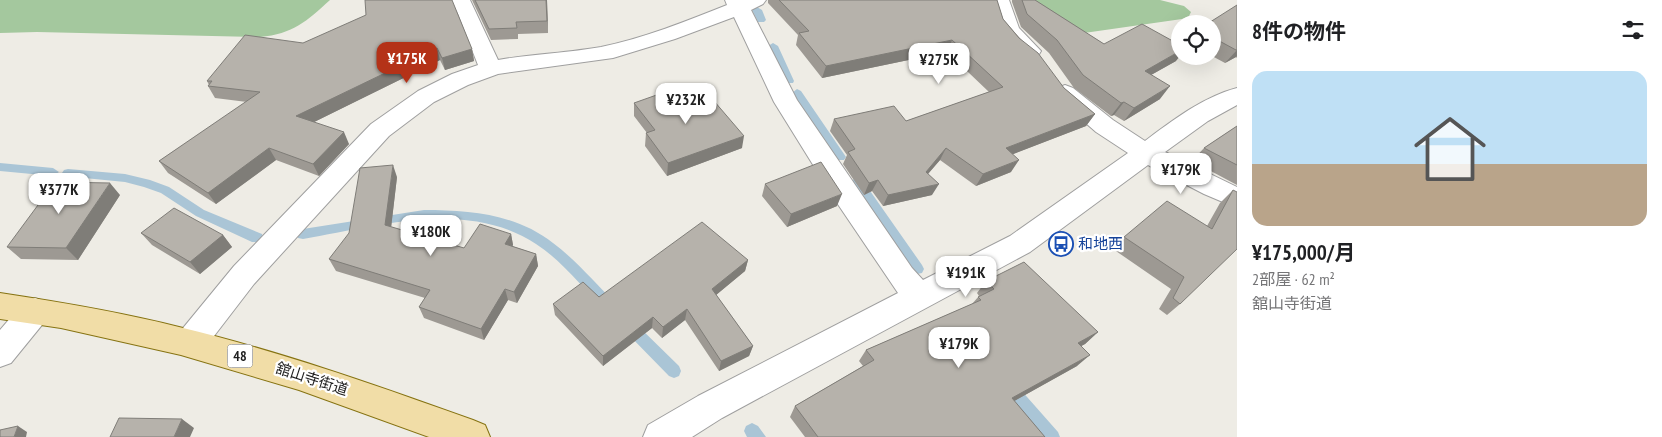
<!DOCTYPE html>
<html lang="ja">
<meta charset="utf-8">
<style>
:root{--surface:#fff;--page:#f2f2f2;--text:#202124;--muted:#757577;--line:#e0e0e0;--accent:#b43218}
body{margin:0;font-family:"PT Sans Narrow","Noto Sans JP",sans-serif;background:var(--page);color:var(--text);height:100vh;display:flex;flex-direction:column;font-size:19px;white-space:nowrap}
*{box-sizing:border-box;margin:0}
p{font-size:16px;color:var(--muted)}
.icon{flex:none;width:28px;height:28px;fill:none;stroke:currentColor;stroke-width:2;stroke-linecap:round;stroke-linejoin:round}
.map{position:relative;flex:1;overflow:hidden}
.drawer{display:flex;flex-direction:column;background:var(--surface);width:425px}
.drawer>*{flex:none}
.tools{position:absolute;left:1171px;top:15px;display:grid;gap:10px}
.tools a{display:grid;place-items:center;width:50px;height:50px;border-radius:50%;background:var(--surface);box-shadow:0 5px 20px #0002;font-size:25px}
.price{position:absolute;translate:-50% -42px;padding:0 11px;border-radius:10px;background:#fff;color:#222;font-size:16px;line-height:32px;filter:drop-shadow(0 1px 2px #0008)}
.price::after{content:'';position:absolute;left:50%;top:30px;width:15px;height:11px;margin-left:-8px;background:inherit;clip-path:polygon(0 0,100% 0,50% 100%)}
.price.current{background:var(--accent);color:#fff}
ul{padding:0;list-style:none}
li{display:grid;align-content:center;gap:10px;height:265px;padding:0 15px}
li+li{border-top:1px solid var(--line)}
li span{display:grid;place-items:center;height:155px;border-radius:15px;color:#555}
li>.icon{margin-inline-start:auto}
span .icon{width:90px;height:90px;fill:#fffc;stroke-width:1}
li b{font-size:21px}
h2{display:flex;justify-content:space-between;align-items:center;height:60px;padding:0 15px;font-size:21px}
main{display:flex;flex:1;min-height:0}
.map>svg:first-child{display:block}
.forest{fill:#a4c89e}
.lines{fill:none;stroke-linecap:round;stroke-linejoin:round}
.stream{fill:#aac5d6;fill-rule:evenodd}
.minor-casing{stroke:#9f9f9f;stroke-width:2}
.major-casing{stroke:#867312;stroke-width:2}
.minor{fill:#fff;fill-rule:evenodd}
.major{fill:#f1dda7;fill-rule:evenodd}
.wall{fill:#9d9993}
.shaded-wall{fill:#7f7d78}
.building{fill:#b6b2ab;stroke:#7f7d78}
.labels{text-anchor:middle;stroke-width:4.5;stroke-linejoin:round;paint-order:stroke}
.shield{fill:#fff;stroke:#626262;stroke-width:1}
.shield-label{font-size:14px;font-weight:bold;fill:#1e1e1e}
.transit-label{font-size:15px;fill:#164399;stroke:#fff;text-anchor:start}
.street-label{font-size:15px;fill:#1e1e1e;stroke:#fff}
</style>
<main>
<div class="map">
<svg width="1237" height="437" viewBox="0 0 1237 437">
<rect width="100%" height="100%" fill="#eeece5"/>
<path class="forest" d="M0 0H330C307 21 293 34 260 37L37 32 0 33Z
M1014 0H1160L1184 6 1191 12 1189 16 1182 19 1084 33Z"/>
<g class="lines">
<path class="stream" d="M757 7 762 10 766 20 764 22H758L752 10Z
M773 43 778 46 794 81 793 83H785L784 81 768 46Z
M797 89 801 91 844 154 846 157 844 160H836L792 93Z
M0 163 53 168 59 172 53 176 0 171Z
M68 169 125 174 150 180 169 187 204 210 262 234 263 238 262 242H252L196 216 161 193 144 187 125 182 64 176 62 173 64 170Z
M857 177 861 178 922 265 924 269 922 273 917 274 912 273 853 184 851 181Z
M424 210C470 210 516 214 553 243 577 261 596 284 617 305L619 309 617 313 612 315 607 313C584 290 564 262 536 244 468 199 378 226 303 239L298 238 297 234 298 230 303 229Z
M629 320 634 322 679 366 681 371 679 376 674 378 669 376 624 330 622 326 624 322Z
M1008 379 1013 381 1058 432 1060 437H1042L1003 391 1001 386 1003 381Z
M752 423 758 426 766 437H747L744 431 746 426Z"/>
<defs>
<path id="minor" d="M450 0H470L498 60C532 54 567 53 601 47 644 38 687 21 727 5L725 0H766L763 4 751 10 797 100 912 268 923 280 1010 236 1128 153 1096 132 1057 98 1053 93 1057 88 1065 85 1073 88 1113 120 1145 141C1173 120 1203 97 1237 88V105L1208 121 1165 152 1237 187V208L1204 194 1148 165 1030 252 722 418 692 437H643L648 425 698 396 898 293 833 197 774 102 734 17 675 39 613 58 498 74 468 85 434 102 389 136 254 284 201 353 190 357 179 353 174 343 179 333 234 266 371 124 418 91 452 74 478 65 458 14Z
M989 0H1009L1019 28 1041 51 1038 56 1030 58 1022 56 1001 35Z
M35 298 46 302 50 311 46 320 11 363 0 367V330L24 302Z"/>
<path id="major" d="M0 293C60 302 120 312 179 327 279 351 376 385 473 420L485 425 490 437H429L299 390 181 355 61 328 0 319Z"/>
</defs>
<use href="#minor" class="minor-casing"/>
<use href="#major" class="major-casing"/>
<use href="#minor" class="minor"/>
<use href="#major" class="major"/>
</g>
<path class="wall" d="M472 0H547L548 33 518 34V39L491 40Z
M768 0H997L1003 19 1064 88 1095 114 1086 126 1013 154 1011 172 976 186 940 160 928 174 932 195 883 206 872 191 864 195 843 164 847 155 830 131 834 119 906 121 989 92 947 52 822 78 796 45 798 35 768 3Z
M1012 0H1035L1104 44 1176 61 1151 75 1160 99 1124 121 1114 115 1111 116 1074 88 1049 53 1021 27 1012 2Z
M1237 5V58L1236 57 1225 63 1212 56V24Z
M303 43 472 49 474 61 445 70 440 60 314 122 349 144 319 176 276 160 216 204 168 173 159 161 247 102 215 98 208 86 209 85 207 81Z
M672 100 686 102 742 148 667 176 645 146 646 133H647L634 116V103Z
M1237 126V185L1192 161 1204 148Z
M397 177 391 227 464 248 511 234 513 245 512 246 536 254 538 266 517 303 508 300 484 340 424 318 419 307 425 298 336 271 329 259Z
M765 184 837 206 787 227 762 196Z
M1233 190 1180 304 1167 315 1159 309 1171 289 1113 249 1124 237 1207 226 1220 203Z
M120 195 78 260 21 259 7 247Z
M141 233 223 235 232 247 200 274 152 245Z
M748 260 745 271 716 295 753 346 749 356 719 371 685 320 662 338 652 328 603 366 555 315 553 304 599 297Z
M986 281 1098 332 1085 344 1081 346 1077 366 1014 401 1045 437H805L790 417 795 406 863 366 859 361 866 350 972 304 979 296 977 293Z"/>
<path class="shaded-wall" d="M546 0H547L548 33 547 21Z
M952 40 947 52 822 78 826 66Z
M437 48 440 60 302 128 296 116Z
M472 49 474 61 445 70 442 58Z
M1237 50V56L1236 57 1225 63Z
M1180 51V56L1176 61 1135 84 1145 71Z
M1170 86 1160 99 1124 121 1134 108Z
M1124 102 1114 115 1111 116 1121 103Z
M1095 114 1086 126 998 160 1006 148Z
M344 132 349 144 319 176 313 164Z
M744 136 742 148 667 176 668 163Z
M269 148 276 160 216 204 208 193Z
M946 148 940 160 920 183 926 172Z
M1019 160 1011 172 976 186 983 174Z
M393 165 397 177 390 237 385 225Z
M878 180 872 191 864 195 869 183Z
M110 183 120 195 78 260 66 248Z
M939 184 932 195 883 206 888 195Z
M842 194 837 206 787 227 791 214Z
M511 234 513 245 507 255 505 244Z
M223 235 232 247 200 274 190 262Z
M536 254 538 266 517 303 514 292Z
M748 260 745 271 710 300 712 289Z
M505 289 508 300 484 340 481 329Z
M687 309 685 320 662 338 663 327Z
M653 317 652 328 603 366V356Z
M1098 332 1085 344 1065 355 1078 343Z
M753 346 749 356 719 371 721 361Z
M1090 355 1077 366 1000 409 1012 398Z
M182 419 194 428 190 437H174Z
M18 426 27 432 26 437H14Z"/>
<path class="building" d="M365 0H452L472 49 442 58 437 48 296 116 344 132 313 164 269 148 208 193 159 161 260 92 208 86 212 81H207L245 35 303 43 366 15Z
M475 0H546L547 21 516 22 517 28 489 29Z
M779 0H997L1003 19 1019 38 1038 53 1064 88 1095 114 1006 148 1019 160 983 174 946 148 926 172 939 184 888 195 878 180 869 183 848 152 855 149 834 119 894 106 906 121 1003 87 952 40 826 66 799 33 809 31Z
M1022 0H1035L1104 44 1142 24 1180 45V51L1145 71 1170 86 1134 108 1124 102 1121 103 1083 75 1057 40 1027 14Z
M1237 5V50H1236L1212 37V24H1207Z
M665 92 672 100 681 97 686 102 708 94 744 136 668 163 646 133 655 130 634 103Z
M1237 126V165L1204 148Z
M821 162 842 194 791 214 765 184Z
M393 165 385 225 464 248 480 224 511 234 505 244 536 254 514 292 505 289 481 329 419 307 430 290 329 259 349 233 360 168Z
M55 182 110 183 66 248 7 247Z
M1233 190 1237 192V249L1180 304 1173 298 1184 277 1124 237 1167 201 1212 229Z
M174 208 223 235 190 262 141 233Z
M702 222 748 260 712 289 753 346 721 361 687 309 663 327 653 317 603 356 553 304 583 282 599 297Z
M1024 262 1098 332 1078 343 1090 355 1012 398 1045 437H818L795 406 874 360 866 350 981 300 978 297 994 289 986 281Z
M119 418 182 419 174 437H110Z
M18 426 14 437H0V430Z"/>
<defs>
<symbol id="bus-ring" viewBox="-11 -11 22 22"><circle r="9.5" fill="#fff" stroke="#1a4fb4" stroke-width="1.5"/><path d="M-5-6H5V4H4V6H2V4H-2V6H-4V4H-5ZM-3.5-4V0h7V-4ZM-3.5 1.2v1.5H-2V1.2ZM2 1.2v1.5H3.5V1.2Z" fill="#1a4fb4"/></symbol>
</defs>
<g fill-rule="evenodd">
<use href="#bus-ring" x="1047" y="230" width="28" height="28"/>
</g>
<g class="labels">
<rect class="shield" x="227.5" y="344.5" width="25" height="23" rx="4"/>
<g class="shield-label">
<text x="240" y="361">48</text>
</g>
<g class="transit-label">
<text x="1078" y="249">和地西</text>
</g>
<g class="street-label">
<text transform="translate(312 379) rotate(18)" y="5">舘山寺街道</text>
</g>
</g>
</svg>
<div class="tools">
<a><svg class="icon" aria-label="locate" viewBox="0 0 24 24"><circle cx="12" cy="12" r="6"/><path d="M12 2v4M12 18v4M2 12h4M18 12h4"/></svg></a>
</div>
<b class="price current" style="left:407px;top:84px">¥175K</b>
<b class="price" style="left:939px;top:85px">¥275K</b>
<b class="price" style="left:686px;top:125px">¥232K</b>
<b class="price" style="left:1181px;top:195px">¥179K</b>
<b class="price" style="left:59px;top:215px">¥377K</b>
<b class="price" style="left:431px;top:257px">¥180K</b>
<b class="price" style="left:966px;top:298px">¥191K</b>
<b class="price" style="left:959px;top:369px">¥179K</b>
</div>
<section class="drawer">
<h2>8件の物件<svg class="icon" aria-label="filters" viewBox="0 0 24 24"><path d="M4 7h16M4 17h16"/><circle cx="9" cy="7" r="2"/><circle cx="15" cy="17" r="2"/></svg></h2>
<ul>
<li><span style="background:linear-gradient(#bfe0f5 60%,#b9a48a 0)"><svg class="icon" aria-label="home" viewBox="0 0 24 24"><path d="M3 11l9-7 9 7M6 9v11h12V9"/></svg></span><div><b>¥175,000/月</b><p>2部屋 · 62 m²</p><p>舘山寺街道</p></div></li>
</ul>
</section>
</main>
